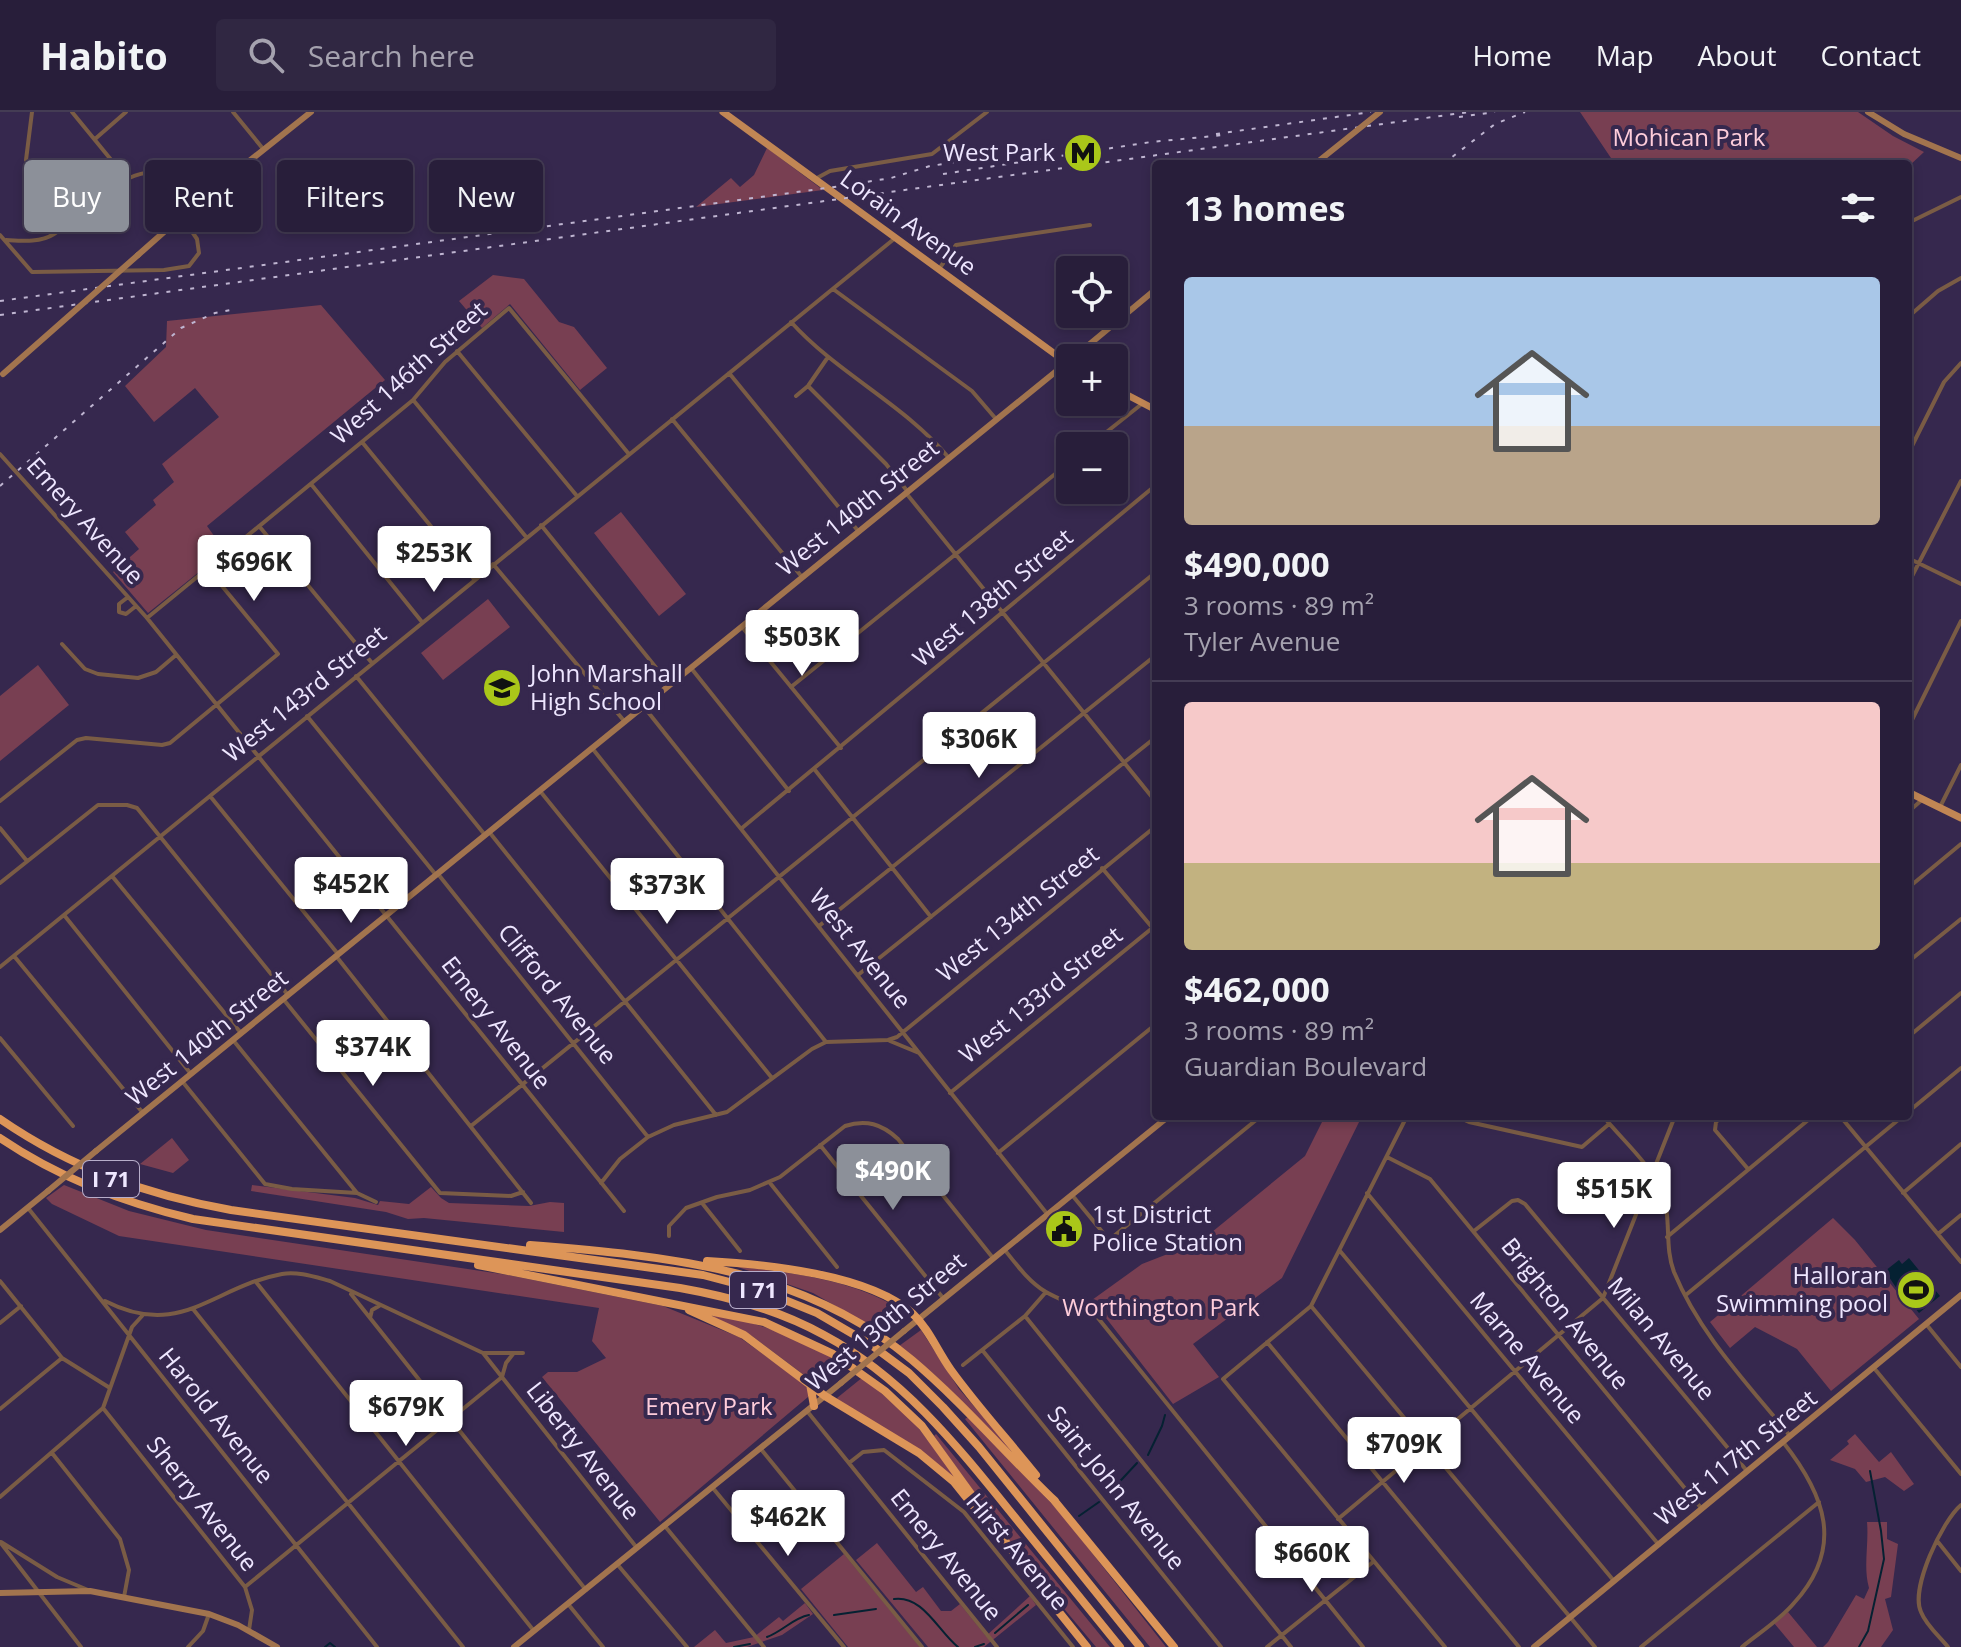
<!DOCTYPE html>
<meta charset="utf-8">
<style>
:root{--surface:#281e3a;--page:#302742;--text:#f1f3f6;--muted:#a5a2af;--line:#443c54;--accent:#8c9099}
body{margin:0;font-family:"Open Sans",sans-serif;background:var(--page);color:var(--text);height:100vh;display:flex;flex-direction:column;font-size:30px;white-space:nowrap}
*{box-sizing:border-box;margin:0}
p{font-size:26px;color:var(--muted)}
.icon{flex:none;width:44px;height:44px;fill:none;stroke:currentColor;stroke-width:2;stroke-linecap:round;stroke-linejoin:round}
.map{position:relative;flex:1;overflow:hidden}
.sheet{position:absolute;left:1152px;top:48px;width:760px;height:960px;display:flex;flex-direction:column;background:var(--surface);border-radius:8px;box-shadow:0 4px 12px #0003,0 0 0 2px var(--line)}
.sheet>*{flex:none}
.hud{position:absolute;left:24px;top:48px;width:760px;height:72px;display:flex;gap:16px}
.controls{position:absolute;left:1056px;top:144px;display:grid;gap:16px}
.controls a{display:grid;place-items:center;width:72px;height:72px;border-radius:8px;background:var(--surface);box-shadow:0 4px 12px #0003,0 0 0 2px var(--line);font-size:40px}
.price{position:absolute;translate:-50% -68px;padding:0 18px;border-radius:8px;background:#fff;color:#222;font-size:26px;line-height:52px;filter:drop-shadow(0 2px 4px #0008)}
.price::after{content:'';position:absolute;left:50%;top:48px;width:24px;height:18px;margin-left:-12px;background:inherit;clip-path:polygon(0 0,100% 0,50% 100%)}
.price.selected{background:var(--accent);color:#fff}
ul{padding:0;list-style:none}
li{display:grid;align-content:center;gap:16px;height:424px;padding:0 32px}
li+li{border-top:2px solid var(--line)}
li span{display:grid;place-items:center;height:248px;border-radius:8px;color:#555}
li>.icon{margin-inline-start:auto}
span .icon{width:144px;height:144px;fill:#fffc;stroke-width:1}
li b{font-size:34px}
h2{display:flex;justify-content:space-between;align-items:center;height:96px;padding:0 32px;font-size:34px}
.pill{padding:0 28px;border-radius:8px;background:var(--surface);box-shadow:0 4px 12px #0003,0 0 0 2px var(--line);font-size:28px;line-height:72px}
.pill.selected{background:var(--accent);color:#fff}
header{display:flex;align-items:center;gap:48px;box-sizing:border-box;height:112px;padding:0 40px;background:var(--surface);border-bottom:2px solid var(--line)}
header strong{font-size:38px}
nav{display:flex;gap:44px;margin-inline-start:auto;font-size:28px}
.search{width:560px;height:72px;background:var(--page);display:flex;align-items:center;gap:20px;box-sizing:border-box;padding:0 28px;border-radius:8px;color:var(--muted);font-size:30px}
.map>svg:first-child{display:block}
.green{fill:#783f52}
.water{fill:#052132}
.lines{fill:none;stroke-linecap:round;stroke-linejoin:round}
.stream{stroke:#052132;stroke-width:2}
.street{stroke:#7a5c45;stroke-width:4}
.secondary{stroke:#a2744e;stroke-width:6}
.primary{stroke:#c18654;stroke-width:7}
.highway{stroke:#dd9558;stroke-width:8}
.rail{stroke:#bfb5d1;stroke-width:2;stroke-dasharray:4 8;stroke-linecap:butt}
.secondary-bridge{stroke:#a2744e;stroke-width:6}
.labels{text-anchor:middle;stroke-width:8;stroke-linejoin:round;paint-order:stroke}
.shield{fill:#36284e;stroke:#b7adca;stroke-width:2}
.shield-label{font-size:22px;font-weight:bold;fill:#eee6ff}
.park-label{font-size:24px;fill:#feccda;stroke:#36284e}
.poi-label{font-size:24px;fill:#eee6ff;stroke:#36284e;text-anchor:end}
.street-label{font-size:24px;fill:#eee6ff;stroke:#36284e}
</style>
<header>
<strong>Habito</strong>
<div class="search"><svg class="icon" aria-label="search" viewBox="0 0 24 24"><circle cx="10" cy="10" r="6"/><path d="M15 15l6 6"/></svg>Search here</div>
<nav><a>Home</a><a>Map</a><a>About</a><a>Contact</a></nav>
</header>
<div class="map">
<svg width="1961" height="1535" viewBox="0 0 1961 1535">
<rect width="100%" height="100%" fill="#36284e"/>
<path class="green" d="M1580 0H1858L1893 24 1924 40 1908 55V52H1615Z
M767 36 823 78 696 95 731 66 740 75 754 63Z
M493 163 524 167 559 210 574 215 607 256 580 278 510 192 482 216 459 189Z
M321 193 385 268 207 414 225 439 148 501 113 460 139 437 125 420 156 393 153 388 174 370 162 352 219 305 195 276 154 310 125 274 166 235 167 209Z
M621 400 686 482 659 504 594 421Z
M488 487 510 515 443 568 421 541Z
M38 553 69 593 0 649V584Z
M1325 1004H1362L1282 1166 1193 1232 1219 1265 1173 1292 1092 1188 1142 1152 1201 1129 1305 1044Z
M172 1026 189 1048 173 1061 140 1052Z
M64 1073 129 1099 206 1118 508 1163 663 1194 739 1225 805 1272 809 1279 808 1285 660 1410 542 1265 548 1260H577L606 1246 592 1229 599 1196 119 1124 52 1092 46 1086Z
M252 1073 355 1086 378 1093 380 1089 409 1092 431 1075 441 1086 449 1091 529 1094 550 1090 564 1091V1120L424 1106 408 1107 386 1100 251 1079Z
M1833 1106 1855 1128 1919 1207 1831 1279 1797 1237 1755 1215 1730 1236 1710 1210Z
M735 1154C797 1162 855 1167 908 1202L884 1222 813 1181Z
M714 1202C763 1211 804 1229 847 1254L820 1275 752 1224 713 1205Z
M921 1218 959 1277 1012 1338 1010 1339 936 1264 899 1234Z
M863 1265 914 1310 975 1391 949 1361 840 1290 837 1286Z
M968 1305 1059 1399 1166 1535H1150L965 1307Z
M936 1322 1110 1535H1096L1020 1444 934 1324Z
M1855 1322 1879 1350 1891 1340 1914 1372 1904 1379 1885 1365 1866 1370 1855 1357 1830 1348 1849 1332 1847 1329Z
M1867 1410H1887V1427L1898 1432 1891 1485 1885 1487 1893 1518 1881 1535H1823L1828 1530 1856 1483 1864 1487 1869 1476C1863 1455 1869 1432 1867 1410Z
M877 1431 916 1480 923 1475 941 1499H951L960 1492 986 1524 1030 1484 1036 1493 984 1535H928L856 1448Z
M844 1442 920 1535H848L801 1477Z
M805 1491 813 1502 782 1523 747 1535H694L715 1518 726 1531 754 1525 779 1505 783 1509Z
M1788 1500 1817 1535H1794L1774 1511Z"/>
<path class="water" d="M1909 1146 1940 1184 1919 1201 1906 1185 1903 1186 1885 1159 1899 1148 1902 1152Z"/>
<g class="lines">
<path class="stream" d="M1148 1343 1162 1314 1165 1303
M1110 1380 1137 1351
M1079 1404 1099 1390
M894 1487C923 1483 938 1519 958 1535
M834 1503 876 1497
M995 1521 1028 1493
M767 1525C783 1519 793 1506 809 1503
M325 1535 330 1531 335 1535
M734 1535 750 1532
M975 1535 984 1532
M1859 1535 1868 1519 1884 1447 1881 1419 1870 1359"/>
<path class="street" d="M72 0 126 66
M233 0 264 38
M95 27 126 0
M26 48 32 0
M817 66 830 59 932 42 987 0
M1908 111 1961 85
M0 123 32 160 164 158 189 154 199 141 197 127 182 105
M6 128C22 129 40 131 54 122 90 101 131 39 177 68 185 73 192 82 199 89
M939 157 956 133 1090 113
M833 177 972 279 996 307
M1908 205 1938 179 1961 166
M791 210C838 262 904 292 949 346
M457 239 577 384
M729 261 859 420
M808 274 886 352 908 380
M796 284 808 274 828 245
M414 289 527 426
M672 307 802 465
M362 330 474 467
M1089 334 1143 291
M0 342 147 506 624 1099
M1908 342 1944 270 1961 251
M311 372 422 510
M906 381 1156 690
M541 413 670 573
M259 414 372 551
M1908 446 1961 472
M493 452 625 610
M1908 472 1961 369
M128 485 119 492V500L126 502 136 494
M147 506 413 288 445 250 509 196 628 341
M742 515 841 636
M62 532 85 557 98 562 138 566 156 560 176 543
M691 556 789 679
M356 564 485 723
M791 575 1070 350
M644 595 1048 1103
M307 604 436 763
M1908 616 1961 509
M592 636 826 930
M815 658 931 805
M540 679 772 966
M210 684 338 842
M0 689 77 628 86 626 162 633 170 631 278 542 208 457
M1940 695 1961 653
M1908 700 1923 687
M0 716 27 749
M742 716 1156 373
M490 721 716 1003
M1102 756 1156 820
M438 762 648 1025
M112 764 241 921
M0 771 98 693H127L137 696 288 883
M1908 776 1961 732
M64 803 191 962
M819 814 1156 543
M14 844 143 1001
M336 844 531 1091
M1908 850 1961 807
M0 855 894 127
M858 863 1156 625
M284 888 440 1081 511 1084 523 1080
M1908 925 1961 881
M0 926 73 1014
M233 928 357 1081
M890 929 919 941
M182 969 265 1072 292 1077 357 1081 376 1090
M950 981 1156 813
M1908 1000 1961 956
M1407 1004 1311 1194 1223 1267 1445 1535
M1456 1004 1469 1010 1582 1035 1609 1012
M1603 1004C1622 1028 1651 1052 1662 1081 1672 1106 1664 1134 1674 1160 1700 1223 1748 1272 1790 1324
M1722 1004 1716 1010 1715 1018 1748 1057
M1840 1004 1961 1150
M471 1014 1156 460
M820 1033 943 1186
M998 1041 1156 912
M1387 1045 1430 1067 1702 1397
M601 1071 620 1047 648 1025 674 1013 727 1000 812 937 826 930 888 928 897 925 1156 714
M770 1071 837 1155
M1367 1081 1659 1433
M1903 1081 1961 1032
M1072 1083 1109 1128 1261 1004
M702 1091 740 1139
M28 1096 377 1535
M1474 1119 1512 1089 1518 1088 1525 1092 1747 1359
M1938 1122 1961 1103
M669 1124V1114L686 1096 717 1085 750 1078 780 1065 845 1014C866 1007 882 1012 898 1027L993 1146
M1667 1125 1813 1004
M1004 1137C1016 1152 1029 1170 1046 1180 1063 1190 1080 1193 1098 1206L1363 1535
M1340 1139 1614 1469
M0 1169 62 1246 110 1276
M256 1170 534 1519
M351 1182 586 1478
M1687 1182 1903 1004
M105 1189C181 1228 212 1175 282 1162 297 1159 315 1165 330 1169L483 1241H523
M1311 1194 1595 1535
M193 1197 463 1535
M1025 1204 1291 1535
M370 1206 372 1198 379 1194
M0 1211 21 1194
M1926 1212 1961 1255
M1267 1230 1519 1535
M983 1239 1221 1535
M483 1241 637 1436
M963 1253 1025 1204 1046 1180
M1874 1256 1961 1362
M103 1296 245 1475 252 1498 249 1518
M0 1297 62 1246
M807 1299 997 1535
M760 1336 922 1535
M52 1341 120 1427 129 1458 124 1485
M849 1351 863 1340 884 1338 964 1400 1073 1535
M712 1375 844 1535
M0 1385 103 1296 132 1215 142 1204
M1338 1407 1603 1186 1675 1004
M664 1413 764 1535
M0 1430 81 1535
M1 1430 57 1465 88 1478
M1938 1430 1961 1459
M617 1452 687 1535
M245 1475 502 1265 506 1251 513 1242
M568 1492 603 1535
M188 1535 203 1519 209 1502
M1267 1535 1373 1450
M1641 1535 1819 1390
M1742 1535C1759 1521 1780 1508 1794 1491 1845 1435 1825 1383 1783 1330
M1948 1535C1939 1524 1926 1513 1921 1500 1910 1477 1942 1409 1961 1393"/>
<path class="secondary" d="M1868 0 1904 22 1961 46
M138 143 199 89 311 0
M1073 246 1156 177
M96 1039 1070 248
M0 1118 48 1079
M904 1219 1169 1004
M0 1481 90 1479 209 1502 238 1513 277 1535
M514 1535 841 1271
M1534 1535 1961 1183"/>
<path class="primary" d="M723 0 1070 253
M1114 276 1156 298
M1908 680 1961 706"/>
<path class="highway" d="M0 1007C71 1056 147 1083 231 1098L703 1163 760 1178 817 1201 870 1232 909 1261 943 1295 979 1335 1140 1535
M0 1026C59 1066 124 1091 193 1107L680 1176C731 1185 779 1198 824 1223 901 1264 955 1331 1009 1398 1046 1443 1083 1489 1120 1535
M530 1133C667 1144 802 1156 912 1248 963 1291 1007 1343 1055 1389
M707 1149C764 1152 870 1162 913 1202 929 1217 938 1240 951 1258 977 1294 1008 1328 1036 1363
M478 1153 764 1210 833 1242 885 1279 922 1314 1034 1469
M689 1198 744 1223 825 1284 919 1341 954 1370 982 1405
M810 1272 814 1294
M1053 1387 1174 1535
M1031 1465 1087 1535"/>
<path class="rail" d="M1459 5 1495 0
M1216 22 1371 0
M1443 52 1495 12 1525 0
M943 62 1151 30 1224 23
M0 189 841 74 891 66 930 54 957 50
M0 203 1469 0
M0 374 181 216 215 201 236 197"/>
<path class="secondary-bridge" d="M1315 52 1380 0
M3 262 138 143
M48 1079 96 1039
M841 1271 904 1219"/>
</g>
<defs>
<symbol id="metro-disc" viewBox="-11 -11 22 22"><circle r="9.5" fill="#aac719" stroke="#36284e"/><path d="M-5.5 5V-5H-3L0 0L3-5H5.5V5H3V-.5L0 4L-3-.5V5Z" fill="#111"/></symbol>
<symbol id="school-disc" viewBox="-11 -11 22 22"><circle r="9.5" fill="#aac719" stroke="#36284e"/><path d="M0-5L7-2L0 1L-7-2ZM-4 1L0 2.5L4 1V4Q0 6-4 4Z" fill="#111"/></symbol>
<symbol id="civic-disc" viewBox="-11 -11 22 22"><circle r="9.5" fill="#aac719" stroke="#36284e"/><path d="M-.6-6.5H3V-4.5H.6V-3L4-1V1h2V6H-6V1h2V-1L-.6-3ZM-1.2 2.5V6h2.4V2.5Z" fill="#111"/></symbol>
<symbol id="stadium-disc" viewBox="-11 -11 22 22"><circle r="9.5" fill="#aac719" stroke="#36284e"/><path d="M0-5a6.5 5 0 1 0 0 10a6.5 5 0 1 0 0-10ZM-3.5-1.8h7v3.6h-7Z" fill="#111"/></symbol>
</defs>
<g fill-rule="evenodd">
<use href="#metro-disc" x="1061" y="19" width="44" height="44"/>
<use href="#school-disc" x="480" y="554" width="44" height="44"/>
<use href="#civic-disc" x="1042" y="1095" width="44" height="44"/>
<use href="#stadium-disc" x="1894" y="1156" width="44" height="44"/>
</g>
<g class="labels">
<g class="shield">
<rect x="83" y="1049" width="56" height="36" rx="6"/>
<rect x="730" y="1160" width="56" height="36" rx="6"/>
</g>
<g class="shield-label">
<text x="111" y="1075">I 71</text>
<text x="758" y="1186">I 71</text>
</g>
<g class="park-label">
<text x="1689" y="34">Mohican Park</text>
<text x="1161" y="1204">Worthington Park</text>
<text x="709" y="1303">Emery Park</text>
</g>
<g class="poi-label">
<text x="1055" y="49">West Park</text>
<text x="530" y="570" text-anchor="start">John Marshall<tspan x="530" dy="28">High School</tspan></text>
<text x="1092" y="1111" text-anchor="start">1st District<tspan x="1092" dy="28">Police Station</tspan></text>
<text x="1888" y="1172">Halloran<tspan x="1888" dy="28">Swimming pool</tspan></text>
</g>
<g class="street-label">
<text transform="translate(908 111) rotate(36)" y="8">Lorain Avenue</text>
<text transform="translate(409 261) rotate(-42)" y="8">West 146th Street</text>
<text transform="translate(858 396) rotate(-39)" y="8">West 140th Street</text>
<text transform="translate(85 409) rotate(48)" y="8">Emery Avenue</text>
<text transform="translate(993 486) rotate(-40)" y="8">West 138th Street</text>
<text transform="translate(305 582) rotate(-39)" y="8">West 143rd Street</text>
<text transform="translate(1018 802) rotate(-39)" y="8">West 134th Street</text>
<text transform="translate(860 837) rotate(51)" y="8">West Avenue</text>
<text transform="translate(557 882) rotate(51)" y="8">Clifford Avenue</text>
<text transform="translate(1041 883) rotate(-39)" y="8">West 133rd Street</text>
<text transform="translate(496 911) rotate(52)" y="8">Emery Avenue</text>
<text transform="translate(207 926) rotate(-39)" y="8">West 140th Street</text>
<text transform="translate(1565 1202) rotate(51)" y="8">Brighton Avenue</text>
<text transform="translate(886 1210) rotate(-40)" y="8">West 130th Street</text>
<text transform="translate(1661 1227) rotate(50)" y="8">Milan Avenue</text>
<text transform="translate(1527 1246) rotate(50)" y="8">Marne Avenue</text>
<text transform="translate(216 1304) rotate(51)" y="8">Harold Avenue</text>
<text transform="translate(583 1339) rotate(52)" y="8">Liberty Avenue</text>
<text transform="translate(1736 1346) rotate(-39)" y="8">West 117th Street</text>
<text transform="translate(1116 1376) rotate(51)" y="8">Saint John Avenue</text>
<text transform="translate(202 1392) rotate(52)" y="8">Sherry Avenue</text>
<text transform="translate(1017 1440) rotate(50)" y="8">Hirst Avenue</text>
<text transform="translate(946 1443) rotate(51)" y="8">Emery Avenue</text>
</g>
</g>
</svg>
<div class="controls">
<a><svg class="icon" aria-label="locate" viewBox="0 0 24 24"><circle cx="12" cy="12" r="6"/><path d="M12 2v4M12 18v4M2 12h4M18 12h4"/></svg></a>
<a>+</a>
<a>−</a>
</div>
<b class="price" style="left:434px;top:482px">$253K</b>
<b class="price" style="left:254px;top:491px">$696K</b>
<b class="price" style="left:802px;top:566px">$503K</b>
<b class="price" style="left:979px;top:668px">$306K</b>
<b class="price" style="left:351px;top:813px">$452K</b>
<b class="price" style="left:667px;top:814px">$373K</b>
<b class="price" style="left:373px;top:976px">$374K</b>
<b class="price selected" style="left:893px;top:1100px">$490K</b>
<b class="price" style="left:1614px;top:1118px">$515K</b>
<b class="price" style="left:406px;top:1336px">$679K</b>
<b class="price" style="left:1404px;top:1373px">$709K</b>
<b class="price" style="left:788px;top:1446px">$462K</b>
<b class="price" style="left:1312px;top:1482px">$660K</b>
<div class="hud">
<a class="pill selected">Buy</a>
<a class="pill">Rent</a>
<a class="pill">Filters</a>
<a class="pill">New</a>
</div>
<section class="sheet">
<h2>13 homes<svg class="icon" aria-label="filters" viewBox="0 0 24 24"><path d="M4 7h16M4 17h16"/><circle cx="9" cy="7" r="2"/><circle cx="15" cy="17" r="2"/></svg></h2>
<ul>
<li><span style="background:linear-gradient(#a9c7e8 60%,#b9a48a 0)"><svg class="icon" aria-label="home" viewBox="0 0 24 24"><path d="M3 11l9-7 9 7M6 9v11h12V9"/></svg></span><div><b>$490,000</b><p>3 rooms · 89 m²</p><p>Tyler Avenue</p></div></li>
<li><span style="background:linear-gradient(#f6c9c9 65%,#c2b280 0)"><svg class="icon" aria-label="home" viewBox="0 0 24 24"><path d="M3 11l9-7 9 7M6 9v11h12V9"/></svg></span><div><b>$462,000</b><p>3 rooms · 89 m²</p><p>Guardian Boulevard</p></div></li>
</ul>
</section>
</div>
